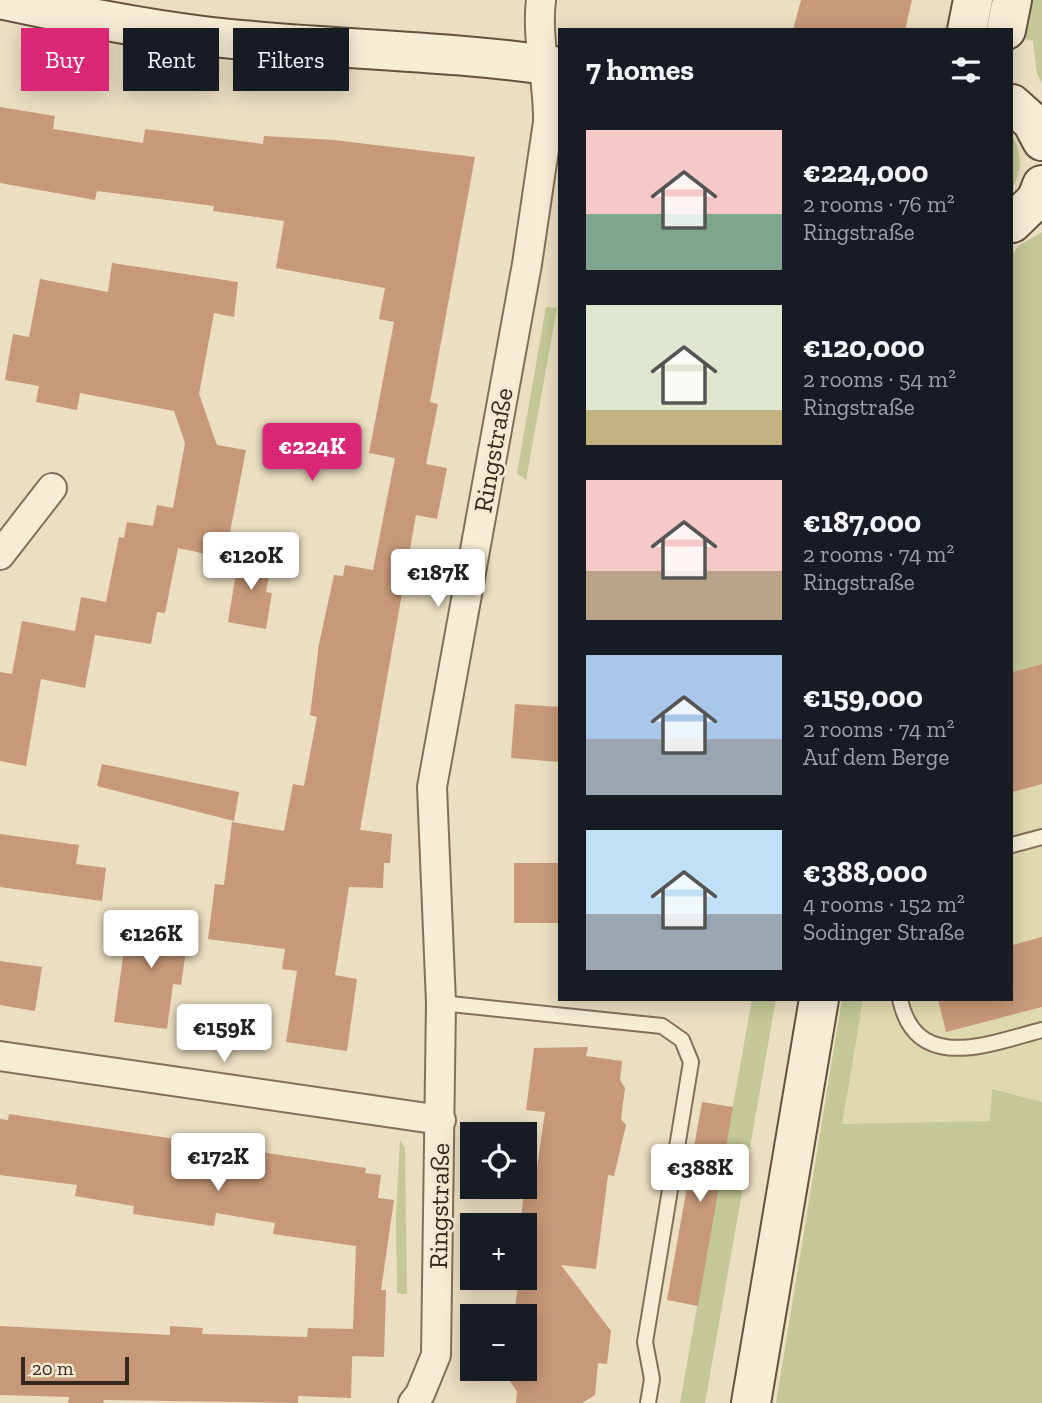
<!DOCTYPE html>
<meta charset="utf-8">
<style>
:root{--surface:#171b24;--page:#20242c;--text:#f1f3f6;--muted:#9ea1a6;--accent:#db2777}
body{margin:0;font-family:"Zilla Slab",serif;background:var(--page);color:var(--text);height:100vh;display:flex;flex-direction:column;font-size:26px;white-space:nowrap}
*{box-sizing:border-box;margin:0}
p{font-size:23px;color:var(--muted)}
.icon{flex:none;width:38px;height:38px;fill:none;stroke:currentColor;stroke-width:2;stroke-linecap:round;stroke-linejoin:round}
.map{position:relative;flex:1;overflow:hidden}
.side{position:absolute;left:558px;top:28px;width:455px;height:973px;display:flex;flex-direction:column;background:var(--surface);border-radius:0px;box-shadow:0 4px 18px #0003}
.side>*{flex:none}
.hud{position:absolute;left:21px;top:28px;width:432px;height:63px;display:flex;gap:14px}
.fabs{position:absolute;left:460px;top:1122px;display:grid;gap:14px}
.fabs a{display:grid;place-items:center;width:77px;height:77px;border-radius:0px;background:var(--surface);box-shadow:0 4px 18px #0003;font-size:35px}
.scale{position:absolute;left:21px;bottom:18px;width:108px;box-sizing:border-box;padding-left:7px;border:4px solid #34281d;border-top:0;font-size:19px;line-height:24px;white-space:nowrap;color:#34281d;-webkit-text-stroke:5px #f3e9d0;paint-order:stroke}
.price{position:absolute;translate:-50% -60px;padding:0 16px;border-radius:7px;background:#fff;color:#222;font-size:23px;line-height:46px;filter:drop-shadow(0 2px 4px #0008)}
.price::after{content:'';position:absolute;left:50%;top:42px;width:21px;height:16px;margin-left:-10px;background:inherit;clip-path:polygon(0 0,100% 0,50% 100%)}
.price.on{background:var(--accent);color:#fff}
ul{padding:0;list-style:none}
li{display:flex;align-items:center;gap:21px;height:175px;padding:0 28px}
li span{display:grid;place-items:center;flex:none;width:196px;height:140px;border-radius:0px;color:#555}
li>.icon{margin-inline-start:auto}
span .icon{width:84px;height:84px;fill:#fffc;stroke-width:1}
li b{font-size:30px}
h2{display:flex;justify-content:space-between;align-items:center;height:84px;padding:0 28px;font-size:30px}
.tag{padding:0 24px;border-radius:0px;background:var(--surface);box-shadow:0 4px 18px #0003;font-size:24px;line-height:63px}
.tag.on{background:var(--accent);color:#fff}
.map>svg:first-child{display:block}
.farmland{fill:#e0d8af}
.green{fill:#c3c896}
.building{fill:#c89979}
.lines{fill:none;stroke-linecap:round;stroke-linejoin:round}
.service-casing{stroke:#84705a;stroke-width:18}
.minor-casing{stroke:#84705a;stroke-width:32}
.secondary-casing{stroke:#65513d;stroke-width:42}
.service{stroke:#f7ecd4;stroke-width:14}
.minor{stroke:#f7ecd4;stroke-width:28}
.secondary{stroke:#f7ecd4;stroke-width:38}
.labels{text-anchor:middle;stroke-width:6;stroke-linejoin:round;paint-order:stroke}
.street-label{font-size:26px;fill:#34281d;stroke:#f3e9d0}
</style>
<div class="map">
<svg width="1042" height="1403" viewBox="0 0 1042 1403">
<rect width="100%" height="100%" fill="#ebdec1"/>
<path class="farmland" d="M1042 664V1102L993 1089 991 1121 841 1124 863 999H1012V672Z"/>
<path class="green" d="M1023 0H1042V84L1037 73 1033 41 1016 37Z
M1012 136C1023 154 1022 171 1012 189Z
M1042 232V664L1012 672V255L1018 246Z
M546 307 557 308 526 480 517 473Z
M752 999H776L705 1403H680Z
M842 999H863L842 1124 990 1121 992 1089 1042 1102V1403H776Z
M400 1140 405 1148 407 1294 397 1293 396 1216Z"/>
<path class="building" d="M801 0H912L905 30H793Z
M0 107 55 116 53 129 143 143 145 129 263 144 264 136 334 140 475 157 430 402 438 404 426 464 447 468 437 519 416 515 360 830 392 834 390 863H384L383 888 349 887 335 975 357 979 347 1051 286 1042 297 971 282 969 285 949 208 939 215 884 224 885 232 822 284 831 293 784 304 786 317 717 310 715 319 644 334 575 343 576 345 565 373 570 395 458 369 453 394 322 379 319 385 288 276 268 284 221 213 211 214 206 97 191 95 200 0 183Z
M112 263 238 282 234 317 214 313 199 394 217 445 246 450 225 558 178 548 165 613 157 612 151 644 95 635 85 688 41 679 26 766 0 761V672L12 674 22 621 75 631 81 597 106 602 119 537 124 538 127 522 153 526 157 505 173 508 185 443 174 411 80 393 77 410 36 402 39 386 5 380 13 334 29 337 40 279 108 292Z
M239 554 272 559 266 592 272 593 266 629 228 622Z
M1042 664V784L1012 792V672Z
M515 704 560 707V762L511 758Z
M102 764 239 792 234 821 97 786Z
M0 834 79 845 76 864 106 868 102 901 0 887Z
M514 863H560V923H514Z
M129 914 190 923 181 985 173 984 167 1029 114 1022Z
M1042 937V1007L946 1032 938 999H1012V945Z
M0 961 42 967 35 1011 0 1005Z
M588 1047 586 1056 622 1061 620 1080 625 1088 621 1119 626 1125 614 1176 608 1175 596 1269 561 1265 611 1331 607 1364 598 1363 595 1395 582 1403H516L517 1391 509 1380 520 1368H525L526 1316H514L519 1278H525V1225L521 1220 524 1190 530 1185 532 1166 537 1167 545 1112 526 1110 534 1048Z
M702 1102 733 1107 698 1306 667 1300Z
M9 1114 366 1168 365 1173 381 1175 378 1198 394 1200 381 1290H386L384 1357 352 1356 356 1246 273 1234 275 1223 216 1213 214 1226 133 1214 134 1206 75 1196 77 1185 0 1175V1119L8 1120Z
M0 1326 170 1335V1326L203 1328 202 1334 307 1337 308 1328 353 1329 351 1398 298 1396V1403L104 1400 103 1403H68L69 1397 0 1395Z"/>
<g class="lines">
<defs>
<path id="service" d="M1012 845 1042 837
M900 999C916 1075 991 1043 1042 1030
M441 1003 662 1026 682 1040 691 1062 645 1342 652 1379 648 1403"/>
<path id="minor" d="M0 555 52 488
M0 1056 441 1120
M413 1403 420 1394 436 1355 441 1003 432 787 527 264 548 122C549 81 536 42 541 0"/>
<path id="secondary" d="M4 0C70 14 137 28 204 36 323 50 442 49 560 67
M967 30 973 0
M1006 30 1012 0
M1012 104 1032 122 1042 141
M1012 223 1036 200 1042 185
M751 1403 819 999"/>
</defs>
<use href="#service" class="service-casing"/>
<use href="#minor" class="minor-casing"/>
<use href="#secondary" class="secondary-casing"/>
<use href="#service" class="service"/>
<use href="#minor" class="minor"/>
<use href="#secondary" class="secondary"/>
</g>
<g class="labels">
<g class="street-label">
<text transform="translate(493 450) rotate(-80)" y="9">Ringstraße</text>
<text transform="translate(439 1206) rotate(-89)" y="9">Ringstraße</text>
</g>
</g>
</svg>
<div class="fabs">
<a><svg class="icon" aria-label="locate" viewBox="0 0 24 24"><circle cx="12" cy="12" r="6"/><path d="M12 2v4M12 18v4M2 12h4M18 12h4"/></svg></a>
<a>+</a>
<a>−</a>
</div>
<div class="scale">20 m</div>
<b class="price on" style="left:312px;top:483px">€224K</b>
<b class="price" style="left:251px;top:592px">€120K</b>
<b class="price" style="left:438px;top:609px">€187K</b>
<b class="price" style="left:151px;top:970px">€126K</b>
<b class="price" style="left:224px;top:1064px">€159K</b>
<b class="price" style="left:218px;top:1193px">€172K</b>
<b class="price" style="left:700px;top:1204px">€388K</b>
<div class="hud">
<a class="tag on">Buy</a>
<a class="tag">Rent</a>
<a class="tag">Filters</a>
</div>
<section class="side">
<h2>7 homes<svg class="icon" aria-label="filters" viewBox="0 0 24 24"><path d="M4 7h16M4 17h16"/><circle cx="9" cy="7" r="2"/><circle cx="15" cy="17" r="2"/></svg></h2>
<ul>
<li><span style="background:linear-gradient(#f6c9c9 60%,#7fa58c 0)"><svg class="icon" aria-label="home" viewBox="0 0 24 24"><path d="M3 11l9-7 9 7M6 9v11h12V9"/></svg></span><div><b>€224,000</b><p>2 rooms · 76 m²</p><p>Ringstraße</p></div></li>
<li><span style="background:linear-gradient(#dfe7d0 75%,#c2b280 0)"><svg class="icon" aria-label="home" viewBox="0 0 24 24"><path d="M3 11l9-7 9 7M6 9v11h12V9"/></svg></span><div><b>€120,000</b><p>2 rooms · 54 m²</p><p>Ringstraße</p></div></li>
<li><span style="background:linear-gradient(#f6c9c9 65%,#b9a48a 0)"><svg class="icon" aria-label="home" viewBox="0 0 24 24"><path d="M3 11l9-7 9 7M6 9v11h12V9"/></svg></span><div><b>€187,000</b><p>2 rooms · 74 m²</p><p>Ringstraße</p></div></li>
<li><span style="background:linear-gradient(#a9c7e8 60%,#9aa5b1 0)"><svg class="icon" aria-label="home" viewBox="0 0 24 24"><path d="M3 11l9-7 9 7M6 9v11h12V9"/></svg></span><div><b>€159,000</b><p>2 rooms · 74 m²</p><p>Auf dem Berge</p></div></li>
<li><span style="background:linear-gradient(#bfe0f5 60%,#9aa5b1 0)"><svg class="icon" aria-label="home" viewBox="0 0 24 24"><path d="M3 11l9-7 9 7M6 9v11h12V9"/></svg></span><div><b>€388,000</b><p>4 rooms · 152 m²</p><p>Sodinger Straße</p></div></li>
</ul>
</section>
</div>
